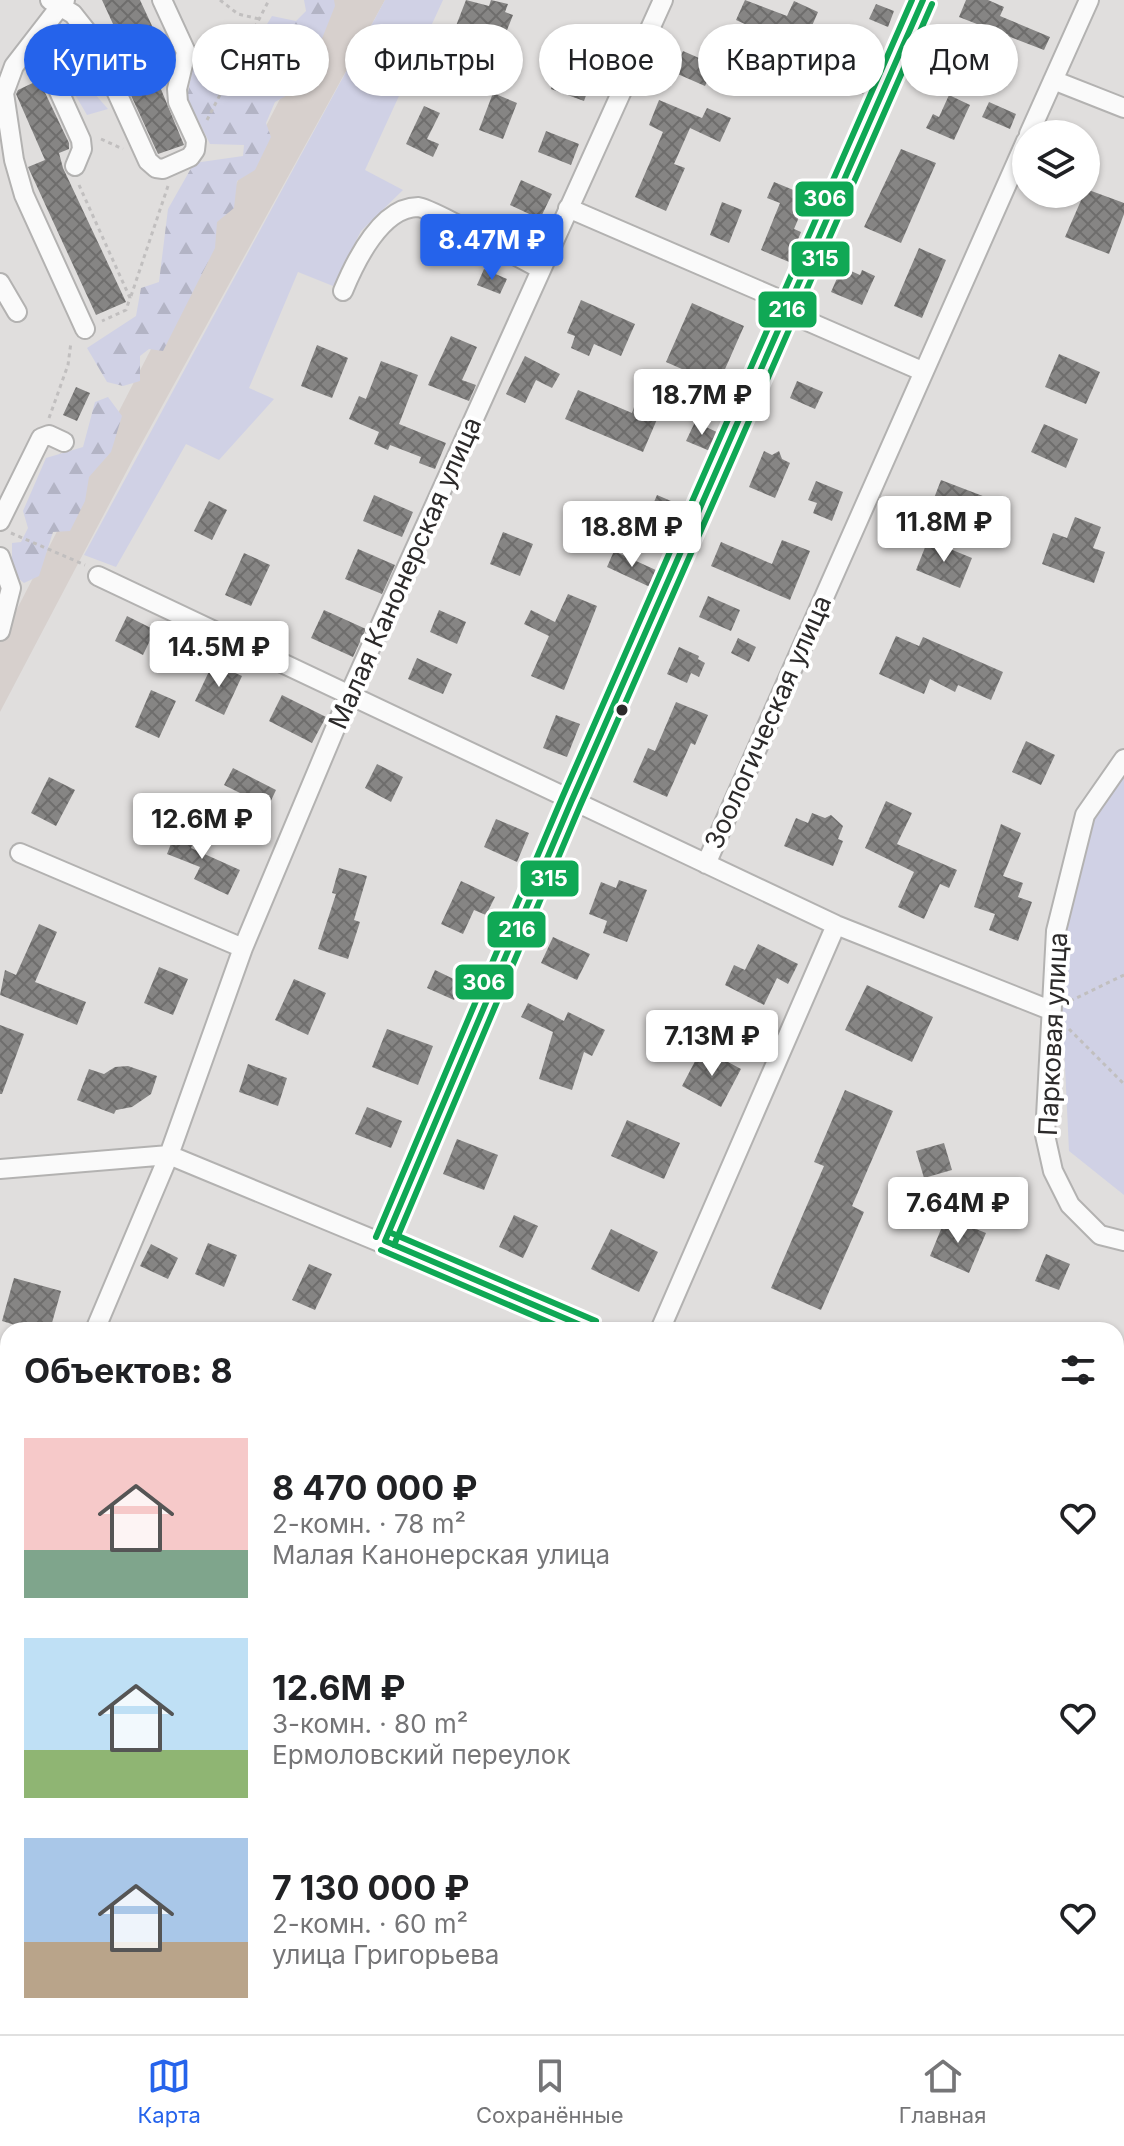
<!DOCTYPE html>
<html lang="ru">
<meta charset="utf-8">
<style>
:root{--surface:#fff;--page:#f2f2f2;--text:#202124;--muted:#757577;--line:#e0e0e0;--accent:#2563eb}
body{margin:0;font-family:Inter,sans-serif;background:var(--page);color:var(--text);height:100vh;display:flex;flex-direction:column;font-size:30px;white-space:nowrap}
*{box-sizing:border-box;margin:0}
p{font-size:26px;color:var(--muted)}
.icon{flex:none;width:44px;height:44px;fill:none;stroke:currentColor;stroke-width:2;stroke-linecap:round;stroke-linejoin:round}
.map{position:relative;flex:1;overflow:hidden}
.panel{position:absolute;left:0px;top:1322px;width:1124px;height:712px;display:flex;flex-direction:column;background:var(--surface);border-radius:24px 24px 0 0;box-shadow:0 2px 6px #0004}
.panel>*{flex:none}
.banner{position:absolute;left:24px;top:24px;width:1076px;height:72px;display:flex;gap:16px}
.controls{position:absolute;left:1012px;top:120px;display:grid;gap:16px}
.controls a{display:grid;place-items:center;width:88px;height:88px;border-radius:50%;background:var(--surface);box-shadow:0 2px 6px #0004;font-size:40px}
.price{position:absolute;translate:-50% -68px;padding:0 18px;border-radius:8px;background:#fff;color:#222;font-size:26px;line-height:52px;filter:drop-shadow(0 2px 4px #0008)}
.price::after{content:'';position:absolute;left:50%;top:48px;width:24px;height:18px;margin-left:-12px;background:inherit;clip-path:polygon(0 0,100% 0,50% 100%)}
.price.on{background:var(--accent);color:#fff}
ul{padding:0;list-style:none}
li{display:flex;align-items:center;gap:24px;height:200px;padding:0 24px}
li span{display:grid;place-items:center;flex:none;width:224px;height:160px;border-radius:0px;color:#555}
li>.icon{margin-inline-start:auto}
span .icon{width:96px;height:96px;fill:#fffc;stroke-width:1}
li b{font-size:34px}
h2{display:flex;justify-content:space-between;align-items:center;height:96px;padding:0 24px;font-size:34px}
.tag{padding:0 28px;border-radius:36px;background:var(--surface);box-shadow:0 2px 6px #0004;font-size:28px;line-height:72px}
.tag.on{background:var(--accent);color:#fff}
.dock{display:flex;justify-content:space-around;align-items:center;height:112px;border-top:2px solid var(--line);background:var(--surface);font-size:22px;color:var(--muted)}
.dock a{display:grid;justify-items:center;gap:4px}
.dock .on{color:var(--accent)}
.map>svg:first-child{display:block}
.built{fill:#d7d0cd}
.forest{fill:url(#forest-firs)}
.park{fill:#d0d1e5}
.building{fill:url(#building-cross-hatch)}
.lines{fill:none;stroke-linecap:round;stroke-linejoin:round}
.minor-casing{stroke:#b3b2b1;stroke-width:22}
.path{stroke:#c1bfbf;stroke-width:3;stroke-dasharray:4 4;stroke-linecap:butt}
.minor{stroke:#fafafa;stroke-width:18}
.bus-1-casing{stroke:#fff;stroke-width:12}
.bus-2-casing{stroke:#fff;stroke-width:12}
.bus-3-casing{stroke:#fff;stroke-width:12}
.bus-1{stroke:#10a855;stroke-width:6}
.bus-2{stroke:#10a855;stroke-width:6}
.bus-3{stroke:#10a855;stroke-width:6}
.bus-dot{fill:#2c2a2a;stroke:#fff;stroke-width:3}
.labels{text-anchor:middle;stroke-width:8;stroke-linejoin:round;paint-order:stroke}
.street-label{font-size:26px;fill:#2c2a2a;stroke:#fff}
.line-badge{stroke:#fff;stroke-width:3}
.badge-label{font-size:22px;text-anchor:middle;font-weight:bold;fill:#fff}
</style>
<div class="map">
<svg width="1124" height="2034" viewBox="0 0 1124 2034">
<defs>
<pattern id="forest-firs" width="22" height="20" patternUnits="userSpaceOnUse" patternTransform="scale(2)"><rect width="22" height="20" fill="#d0d1e5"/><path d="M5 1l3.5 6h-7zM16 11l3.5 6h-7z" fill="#b3b4c5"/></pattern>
<pattern id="building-cross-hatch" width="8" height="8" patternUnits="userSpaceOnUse" patternTransform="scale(2)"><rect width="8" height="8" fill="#868584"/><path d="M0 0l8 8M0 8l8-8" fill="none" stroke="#6e6d6c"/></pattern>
</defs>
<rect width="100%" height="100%" fill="#e0dedd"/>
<path class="built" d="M331 0H385L133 459 0 712V642Z
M1116 1999 1124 2002V2034H1038L1042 2026H1116Z"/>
<path class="forest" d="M304 0H334L335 6 315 56 296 60 298 89 275 102 266 123 271 137 255 170 237 181 234 208 217 222 215 248 163 351 149 349 140 356V381L123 386 107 382 87 348 136 316 141 288 159 282 168 209 194 163 243 156 244 145 210 144 187 98 195 55 202 50 227 70 259 58 256 42 272 16 296 21 306 11Z
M67 28 82 34 101 75 95 94 108 109 87 115 47 47Z
M108 397 122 416 111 452 89 477 85 501 70 531 53 532 39 576 24 583 12 573V543L21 542 28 528 23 511 46 458 83 447 95 402Z"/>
<path class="park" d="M385 0H443L365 170 403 190 361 231 333 286 298 272 249 388 274 399 219 460 186 444 116 567 84 555Z
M1124 770V1195L1069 1151 1062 1003 1064 933 1096 811Z
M158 2026H339L336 2034H163Z
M382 2026H981L978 2034H379Z"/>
<path class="building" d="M102 0H140L167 58 151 65 184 145 158 154 123 78 135 72Z
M466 0 489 6 491 0 508 4 505 12 513 15 500 48 480 41 477 47 461 41 464 35 454 31Z
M745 0 787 16 794 1 818 12 794 67 770 56 777 39 736 20Z
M966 0H988L1004 7 1000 16 1050 37 1044 50 959 17Z
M876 4 894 11 888 27 869 19Z
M936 45 968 59 957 84 925 71Z
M841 49 876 67 863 94 828 77Z
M683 51 715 65 705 86 673 72Z
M561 61 594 73 584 101 551 89Z
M39 80 69 143V149L59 153 63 168 126 302 96 315 28 167 45 160 16 94 18 90Z
M493 93 517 103 503 139 479 130Z
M949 95 970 105 954 140 926 128 933 114 939 117Z
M659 100 702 118 707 108 731 118 720 142 690 128 674 164 685 168 666 211 635 197 663 132 649 125Z
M989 102 1016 114 1010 129 982 117Z
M424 106 440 113 427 139 439 144 433 157 406 144Z
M546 131 579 144 571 165 538 152Z
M901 149 936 163 901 243 864 227Z
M521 180 552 194 540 219 510 205Z
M774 182 808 196 794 229 801 232 789 262 761 250 780 203 767 198Z
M1086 189 1124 203V214L1109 254 1065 237Z
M722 202 742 210 729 243 710 235Z
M919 248 946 260 922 318 894 306Z
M842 267 860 275 862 270 875 276 862 305 831 292Z
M484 269 507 279 500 294 477 285Z
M581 300 635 324 621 356 594 344 589 356 571 348 575 336 567 333Z
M692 303 744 326 718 385 666 362Z
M451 336 477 347 462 380 476 385 469 401 428 385Z
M317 345 348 358 332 398 301 386Z
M1059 354 1100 372 1086 404 1045 387Z
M525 356 560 374 552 388 536 380 525 403 506 394Z
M381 361 418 375 399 424 446 443 435 469 419 463 421 457 390 445 388 450 374 444 379 432 349 419 359 396 366 399Z
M797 381 823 392 815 409 790 398Z
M76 387 90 393 77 421 63 415Z
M578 390 632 413 634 407 658 417 643 452 565 419Z
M695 422 719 433 710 451 686 441Z
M1044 424 1078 439 1066 468 1031 452Z
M764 451 772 455 779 451 782 459 790 463 775 498 749 487Z
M941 480 988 498 978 524 931 506Z
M816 481 843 492 832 521 813 513 817 503 808 500Z
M374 495 413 512 402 537 363 521Z
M657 495 685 507 673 535 645 523Z
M209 501 227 510 212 540 194 531Z
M1075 517 1101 527 1093 548 1105 552 1094 583 1042 564 1053 533 1067 538Z
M503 532 533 544 520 576 490 564Z
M782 540 810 551 790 600 711 566 721 542 772 564Z
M928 540 972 558 960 588 916 570Z
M358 549 395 565 382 594 345 579Z
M614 551 658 571 650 587 607 567Z
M244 553 270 565 251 606 225 595Z
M568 594 597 606 564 690 531 676 549 636 524 624 531 610 555 622Z
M708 596 740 610 731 631 699 617Z
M324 610 366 629 353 657 311 638Z
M439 610 466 622 457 644 430 632Z
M127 616 155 630 143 655 115 641Z
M896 636 919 646 923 637 1003 672 991 700 958 685 955 692 930 679 924 694 879 674Z
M738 638 756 647 749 662 731 653Z
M679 647 699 656 698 659 705 663 699 677 691 673 687 683 667 674Z
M417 658 452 674 443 694 408 679Z
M213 663 242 676 224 715 195 701Z
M151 690 176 701 159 738 135 727Z
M282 695 326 717 312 743 269 721Z
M676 702 708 715 695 745 691 743 667 797 633 782 648 748 655 751Z
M556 715 580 724 567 757 543 748Z
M1026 741 1055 755 1041 785 1012 772Z
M377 764 403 777 391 802 365 788Z
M233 768 276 790 268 807 224 785Z
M49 777 75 790 56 826 31 813Z
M886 801 912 813 897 844 957 870 949 888 940 884 924 919 898 907 914 872 865 848Z
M812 813 825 818 831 815 843 826 838 839 843 841 833 866 784 846 796 818 808 823Z
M496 819 529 833 517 862 484 847Z
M179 823 198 831 191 848 240 870 228 895 194 879 200 867 167 854Z
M1001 824 1021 833 1003 876 1023 883 1018 897 1032 902 1018 941 989 930 995 914 974 907Z
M339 868 367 876 354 920 360 922 348 959 318 949 336 894 332 893Z
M619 880 647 890 627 942 603 933 607 921 589 914 601 882 616 888Z
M461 881 495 897 486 915 474 910 463 934 441 924Z
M39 924 57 932 35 982 86 1002 77 1025 0 995 5 970 16 975Z
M553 937 590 954 577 980 541 963Z
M758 944 798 964 788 984 777 978 764 1005 725 985 734 965 745 970Z
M159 967 188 979 173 1015 144 1003Z
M435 970 462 983 454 1000 427 988Z
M294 979 326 993 308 1035 275 1020Z
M867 985 933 1017 912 1062 845 1030Z
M528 1003 564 1021 568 1012 605 1030 592 1056 584 1052 572 1090 539 1079 553 1032 521 1017Z
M0 1025 24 1034 2 1094H0Z
M387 1029 433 1046 418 1085 372 1067Z
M702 1048 741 1069 721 1107 682 1086Z
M248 1064 287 1078 278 1106 239 1092Z
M128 1066 157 1076 151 1094 132 1107 116 1110 114 1114 77 1100 89 1069 104 1074 115 1067Z
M845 1090 893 1111 852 1206 864 1212 821 1310 771 1288 824 1166 814 1162Z
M367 1107 402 1121 391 1148 355 1134Z
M627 1120 680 1143 664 1179 611 1156Z
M457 1139 498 1155 484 1190 443 1174Z
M944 1143 952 1170 924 1178 916 1151Z
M514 1215 538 1226 523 1258 499 1247Z
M946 1217 986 1233 969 1273 930 1256Z
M611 1229 658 1252 639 1292 591 1269Z
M208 1243 237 1255 224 1287 195 1274Z
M151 1244 178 1258 168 1279 140 1266Z
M1046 1254 1070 1264 1059 1290 1035 1281Z
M309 1264 332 1274 315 1310 292 1300Z
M14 1278 61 1291 50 1330H31L2 1321Z"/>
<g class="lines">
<defs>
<path id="minor" d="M50 0 73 14 92 38 148 161 156 168 163 169 190 157 195 150 196 141 178 102 177 89 186 52 162 0
M65 0 14 66 4 93 14 160 24 195 85 329
M26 51 52 76 81 140 82 149 75 166
M1053 80 1124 108
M1029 134 1089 0
M568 208 788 303
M0 283 17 312
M343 291C355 262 381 207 418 207 431 208 522 260 541 269
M784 311 922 371
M0 521 41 438 49 435 64 442
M0 557 11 588 0 631
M98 576 836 925 1050 1010
M1124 759 1085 815 1056 931 1045 1135 1053 1171 1070 1205 1100 1235 1124 1241
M20 853 243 948
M706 864 1026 141
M0 1169 169 1155 592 1330
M385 1241 571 802 923 0
M95 1330 169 1155 243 948 350 693 663 0
M660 1330 836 925
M1116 1535 1124 1538
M1116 1800 1124 1784
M1116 1983 1124 1986
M138 2026 141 2034
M357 2034 360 2026
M1005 2034 1008 2026"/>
</defs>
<use href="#minor" class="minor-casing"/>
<path class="path" d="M220 0 238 14 259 19
M207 120 269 0
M101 139 123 149
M79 185 130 298 126 310 102 321
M131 296 168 186
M49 418 68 365 71 342
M11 533 85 565
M1070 1001 1124 975
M1069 1029 1124 1084
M264 2026 266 2034
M619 2026 622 2034
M688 2034 693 2026
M745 2034 774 2026"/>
<use href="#minor" class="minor"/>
<defs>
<path id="bus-1" d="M385 1241 571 802 923 0
M385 1241 592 1330"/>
<path id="bus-2" d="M394 1245 580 806 932 4
M381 1250 567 1330"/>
<path id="bus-3" d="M389 1232 596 1321
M376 1237 562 798 912 0"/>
</defs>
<use href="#bus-1" class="bus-1-casing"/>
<use href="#bus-2" class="bus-2-casing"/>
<use href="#bus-3" class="bus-3-casing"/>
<use href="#bus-1" class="bus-1"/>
<use href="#bus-2" class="bus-2"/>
<use href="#bus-3" class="bus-3"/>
</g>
<circle class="bus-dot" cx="622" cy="710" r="7"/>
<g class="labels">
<g class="street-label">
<text transform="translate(405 573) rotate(-66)" y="9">Малая Канонерская улица</text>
<text transform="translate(768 722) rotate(-66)" y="9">Зоологическая улица</text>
<text transform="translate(1053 1034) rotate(-87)" y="9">Парковая улица</text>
</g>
</g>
<g class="line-badge">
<rect x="794" y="180" width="61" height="38" rx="8" fill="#10a855"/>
<rect x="790" y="240" width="61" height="38" rx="8" fill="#10a855"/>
<rect x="757" y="290" width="61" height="39" rx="8" fill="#10a855"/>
<rect x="519" y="859" width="61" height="39" rx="8" fill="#10a855"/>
<rect x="486" y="910" width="61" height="39" rx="8" fill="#10a855"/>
<rect x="454" y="963" width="61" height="38" rx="8" fill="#10a855"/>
</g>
<g class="badge-label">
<text x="825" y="206">306</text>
<text x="820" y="266">315</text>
<text x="787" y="317">216</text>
<text x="549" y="886">315</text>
<text x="517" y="937">216</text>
<text x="484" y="990">306</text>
</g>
</svg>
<div class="controls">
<a><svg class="icon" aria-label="layers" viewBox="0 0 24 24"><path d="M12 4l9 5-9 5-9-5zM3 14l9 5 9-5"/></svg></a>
</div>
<b class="price on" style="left:492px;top:282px">8.47M ₽</b>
<b class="price" style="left:702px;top:437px">18.7M ₽</b>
<b class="price" style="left:944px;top:564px">11.8M ₽</b>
<b class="price" style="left:632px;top:569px">18.8M ₽</b>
<b class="price" style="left:219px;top:689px">14.5M ₽</b>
<b class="price" style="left:202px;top:861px">12.6M ₽</b>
<b class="price" style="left:712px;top:1078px">7.13M ₽</b>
<b class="price" style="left:958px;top:1245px">7.64M ₽</b>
<div class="banner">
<a class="tag on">Купить</a>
<a class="tag">Снять</a>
<a class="tag">Фильтры</a>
<a class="tag">Новое</a>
<a class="tag">Квартира</a>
<a class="tag">Дом</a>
</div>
<section class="panel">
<h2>Объектов: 8<svg class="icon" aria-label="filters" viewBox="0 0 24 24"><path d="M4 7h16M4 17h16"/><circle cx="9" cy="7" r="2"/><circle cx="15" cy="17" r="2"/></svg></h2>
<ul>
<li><span style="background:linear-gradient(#f6c9c9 70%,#7fa58c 0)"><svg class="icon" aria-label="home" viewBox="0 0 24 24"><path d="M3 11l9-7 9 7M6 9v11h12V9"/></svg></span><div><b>8 470 000 ₽</b><p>2-комн. · 78 m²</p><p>Малая Канонерская улица</p></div><svg class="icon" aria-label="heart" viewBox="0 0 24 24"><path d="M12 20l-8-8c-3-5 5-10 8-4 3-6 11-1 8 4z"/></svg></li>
<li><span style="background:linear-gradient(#bfe0f5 70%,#8fb573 0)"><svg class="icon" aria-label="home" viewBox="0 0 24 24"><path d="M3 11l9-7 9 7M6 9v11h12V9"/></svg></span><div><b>12.6M ₽</b><p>3-комн. · 80 m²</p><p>Ермоловский переулок</p></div><svg class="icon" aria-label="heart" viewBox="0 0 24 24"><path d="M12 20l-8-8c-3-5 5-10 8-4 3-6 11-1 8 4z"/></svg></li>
<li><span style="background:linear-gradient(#a9c7e8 65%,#b9a48a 0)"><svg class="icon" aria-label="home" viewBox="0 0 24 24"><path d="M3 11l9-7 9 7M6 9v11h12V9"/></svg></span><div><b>7 130 000 ₽</b><p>2-комн. · 60 m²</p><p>улица Григорьева</p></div><svg class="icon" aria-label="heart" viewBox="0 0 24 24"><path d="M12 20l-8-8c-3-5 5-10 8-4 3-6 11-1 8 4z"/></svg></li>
</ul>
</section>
</div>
<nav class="dock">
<a class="on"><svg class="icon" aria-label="map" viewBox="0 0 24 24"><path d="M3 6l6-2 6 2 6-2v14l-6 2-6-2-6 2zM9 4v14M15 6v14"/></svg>Карта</a>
<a><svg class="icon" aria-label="saved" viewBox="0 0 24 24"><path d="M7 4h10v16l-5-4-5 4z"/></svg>Сохранённые</a>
<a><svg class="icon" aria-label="home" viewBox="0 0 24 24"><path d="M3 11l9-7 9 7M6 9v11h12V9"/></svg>Главная</a>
</nav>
